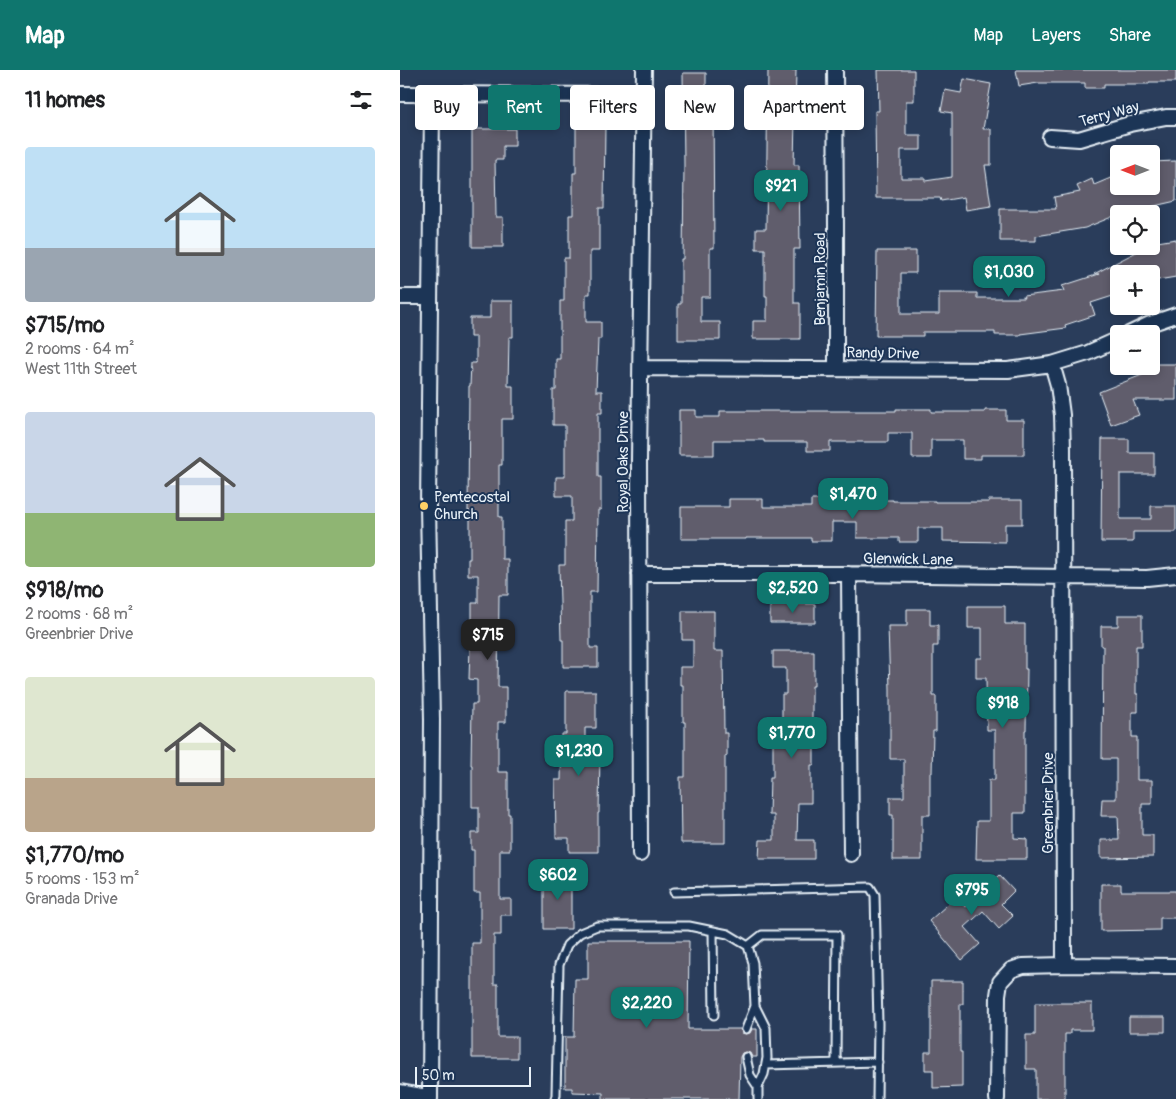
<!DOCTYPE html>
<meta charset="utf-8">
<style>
:root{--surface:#fff;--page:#f2f2f2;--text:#202124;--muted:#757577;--accent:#0f766e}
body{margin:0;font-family:Pangolin,sans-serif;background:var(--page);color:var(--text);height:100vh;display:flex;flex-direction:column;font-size:19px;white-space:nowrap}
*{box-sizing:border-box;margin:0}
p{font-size:16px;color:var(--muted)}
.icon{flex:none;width:28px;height:28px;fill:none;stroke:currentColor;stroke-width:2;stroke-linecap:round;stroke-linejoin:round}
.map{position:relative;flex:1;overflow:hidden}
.side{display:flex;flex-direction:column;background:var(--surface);width:400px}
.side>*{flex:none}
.guide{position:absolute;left:15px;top:15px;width:475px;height:45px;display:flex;gap:10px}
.needle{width:32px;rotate:270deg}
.tools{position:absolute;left:710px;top:75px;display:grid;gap:10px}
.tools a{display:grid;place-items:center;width:50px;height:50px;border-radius:5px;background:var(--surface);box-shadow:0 2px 8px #0003;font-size:25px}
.scale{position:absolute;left:15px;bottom:12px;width:116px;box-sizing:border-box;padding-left:5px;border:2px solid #e8f1f8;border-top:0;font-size:14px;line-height:18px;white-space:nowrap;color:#e8f1f8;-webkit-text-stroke:4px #1d3557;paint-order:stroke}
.price{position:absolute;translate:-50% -42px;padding:0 11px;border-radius:10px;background:var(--accent);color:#fff;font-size:16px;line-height:32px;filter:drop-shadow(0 1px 2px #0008)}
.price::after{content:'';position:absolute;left:50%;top:30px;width:15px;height:11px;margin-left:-8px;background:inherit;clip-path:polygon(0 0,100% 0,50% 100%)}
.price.selected{background:#222;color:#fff}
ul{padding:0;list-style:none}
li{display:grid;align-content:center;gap:10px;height:265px;padding:0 25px}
li span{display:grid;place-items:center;height:155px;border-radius:5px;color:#555}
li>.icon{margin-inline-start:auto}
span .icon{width:90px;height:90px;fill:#fffc;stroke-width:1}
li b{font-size:21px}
h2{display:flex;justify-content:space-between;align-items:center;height:60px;padding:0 25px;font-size:21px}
.pill{padding:0 18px;border-radius:5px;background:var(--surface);box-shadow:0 2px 8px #0003;font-size:18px;line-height:45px}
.pill.selected{background:var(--accent);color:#fff}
header{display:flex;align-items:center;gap:30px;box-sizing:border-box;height:70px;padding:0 25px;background:var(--accent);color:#fff}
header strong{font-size:24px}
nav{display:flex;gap:28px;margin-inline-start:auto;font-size:18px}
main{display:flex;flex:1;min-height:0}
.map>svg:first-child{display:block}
.building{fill:#605d6c;stroke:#e8f1f8}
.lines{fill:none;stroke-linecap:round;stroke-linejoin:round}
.service-casing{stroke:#e8f1f8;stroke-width:11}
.minor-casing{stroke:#e8f1f8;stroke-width:18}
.secondary-casing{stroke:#e8f1f8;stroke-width:24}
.service{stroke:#1d3557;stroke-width:7}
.minor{stroke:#1d3557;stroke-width:14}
.secondary{stroke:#1d3557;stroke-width:20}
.poi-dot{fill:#ffd166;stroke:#1d3557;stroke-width:2}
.labels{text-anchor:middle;stroke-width:4;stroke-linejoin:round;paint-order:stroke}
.street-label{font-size:15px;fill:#e8f1f8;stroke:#1d3557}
.poi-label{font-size:15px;fill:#e8f1f8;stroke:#1d3557;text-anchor:start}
</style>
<header>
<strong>Map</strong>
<nav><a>Map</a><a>Layers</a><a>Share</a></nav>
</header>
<main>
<section class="side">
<h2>11 homes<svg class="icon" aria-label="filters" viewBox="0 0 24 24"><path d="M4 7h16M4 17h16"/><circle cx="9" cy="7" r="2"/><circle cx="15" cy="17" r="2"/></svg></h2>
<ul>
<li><span style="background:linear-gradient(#bfe0f5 65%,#9aa5b1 0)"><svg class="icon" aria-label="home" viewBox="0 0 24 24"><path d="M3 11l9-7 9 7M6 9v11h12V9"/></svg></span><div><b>$715/mo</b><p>2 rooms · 64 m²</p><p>West 11th Street</p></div></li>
<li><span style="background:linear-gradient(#c9d6e8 65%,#8fb573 0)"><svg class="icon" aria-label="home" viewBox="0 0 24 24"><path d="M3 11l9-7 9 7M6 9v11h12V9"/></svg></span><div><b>$918/mo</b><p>2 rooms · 68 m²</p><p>Greenbrier Drive</p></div></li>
<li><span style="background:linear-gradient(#dfe7d0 65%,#b9a48a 0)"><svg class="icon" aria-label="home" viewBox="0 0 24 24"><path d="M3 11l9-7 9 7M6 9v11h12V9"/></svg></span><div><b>$1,770/mo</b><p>5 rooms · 153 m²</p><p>Granada Drive</p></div></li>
</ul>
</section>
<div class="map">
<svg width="776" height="1029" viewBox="0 0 776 1029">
<rect width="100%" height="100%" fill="#2a3d5b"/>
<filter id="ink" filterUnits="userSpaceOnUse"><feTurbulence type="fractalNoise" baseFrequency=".02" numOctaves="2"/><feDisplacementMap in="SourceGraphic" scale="10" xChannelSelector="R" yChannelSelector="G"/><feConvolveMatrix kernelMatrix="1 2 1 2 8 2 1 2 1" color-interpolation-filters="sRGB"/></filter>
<g filter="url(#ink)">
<path class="building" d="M368 0H396L394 95H399L400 179H394V233H400V269H353V251H367V226H365V179H356V159H366Z
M478 0H514V31H506V65H521V80H501V108H525V111L552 107V43L541 41 545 20 561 23 564 9 591 14 583 59H591V95H585L591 136 566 140 564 127 541 131 540 128H476L475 41H479Z
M616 0H776V12H749V14H704V18H685V13H638L619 16Z
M283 3H306V19H329V38H313L314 178H310V227H301V252H320V270H278V234H281V189H283L284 95Z
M176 56H205L204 138H199V181H190V224H186V252H201V269H198L196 321H202V343H198V407H201V440H198L197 522H190V578H198V597H163V570H161L159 495H165V451H172V426H156V407H165V355H153V320H156V289H160V231H164V188H169V145H173V103H176Z
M72 59H115V76H103V90H95L96 147H103V177H72Z
M776 91V131L732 141 731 139 685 158 636 166V171H600V139H656L654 127 680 122 677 116 692 109 694 115 713 107 717 116H751V92Z
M776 169V207L752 211V204H719V224L691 233 695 245 665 255 666 258 620 264V265H595V262H523V266H476L477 181H516V203H501V244H539V223H577V228H624L623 226 664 221 662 216 699 204H694L748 176H751V173Z
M90 231H113V267H109L108 316H113V349H102V395H99V447H102V489H108V525H99L98 617H106V652H98V702H108V744H110V780H100V829H111V845H101V865H94V914H98V967H117V988H72V873H80V823H74V780H71V763H79V737H72V695H71L72 634H77V610L69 609 70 576H72V533H78V505H68V489H70V441H68L69 316H70L71 293H76V267H70V248H90Z
M752 294H776V330H733L739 345 711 355 699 322 752 301Z
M496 339H531V342H585V340H606V350H624V385H581V389H563V370H531V388H512V363H488V372H430V381H407V372H364V370H314V385H279V340H296V347H320V341H496Z
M702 369H729V383H754V404H720V449H751V436H776V462H733V472H701Z
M329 429H363V437H411V430H493V431H535V432H589V430H622V454H605V472L543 471V458H518V472H499V468H457V452H432V471H411V468H346V469H281V437H329Z
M370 534H415V553H370Z
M568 536H605V554H625V599H627L626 660H625V743H614V768L627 769V789H576L577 751H589V710H595V660H587L586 608H576V588H582V558H568Z
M507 539H530V555H538V576H533V626H536V661H533L532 703H530V745H522V790H493V745H490V727H504V689H490V619L488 556H507Z
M282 541H314V581H323L324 663H327V686H325V773H281L280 707H285V652H283V615H280V597H293V570H282Z
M718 545H742V576H736V624H738V642H732V667H737V710H752V734H742V765H753V787L701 788V770H719L718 746H701L702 729H716V689H702L703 576H701V556H718Z
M373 581H414V616H412V666H414V695H411V733H398L397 770H414V789H359L360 770H374V745H369L370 707H373V666H382V624H386V598H373Z
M166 621H196V658H185V682H200L199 743H198V782H169V768H156L155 710H161L162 664H166Z
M144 804H171V859H144Z
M599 805 614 821 601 834 613 846 599 859 583 841 565 857 580 874 562 890 529 851 556 827 565 837Z
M701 814H721V821H776V848H760V860L701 861Z
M188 871H289L288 959H341L342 963 346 964 350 963 352 959H357V987H352L350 983 345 982 342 983 340 987 339 1029H203V1023L172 1022V1018H165V967H174L175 909H188Z
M531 911H563V934H560V982H562V1017L533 1018V1000H525V982H531Z
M635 933H692V960H670V964H665V1029H636V999H626V965H635Z
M729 947H765V962H729Z"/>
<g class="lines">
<defs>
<path id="service" d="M274 822 470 817 475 825 478 954 477 1029
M313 861 314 945
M348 876 362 865H437L436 993
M346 959 355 936
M346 987 350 1005 358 1017
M366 995 478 992
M155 1029 156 1025 159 895 167 875 180 863 197 856H289L328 864 348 876 353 893 355 936 366 958 367 988 364 1004 358 1017V1029"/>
<path id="minor" d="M435 0 436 155V299
M0 24 244 25
M650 67 679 69 730 54 766 47H776
M0 227H30
M729 264 750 254 776 245
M652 294 658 315 662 345 663 379 664 895
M241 298 608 300 652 294 688 283 719 269
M239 504H449L747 508 776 505
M449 504 451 784
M240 784 239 390 244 0
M30 1029 32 650 28 436 32 36 35 24
M597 1029 598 925 600 912 611 900 623 896 664 895 776 896"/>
<path id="secondary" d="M0 1025 22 1029"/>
</defs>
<use href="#service" class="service-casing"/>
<use href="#minor" class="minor-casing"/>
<use href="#secondary" class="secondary-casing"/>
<use href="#service" class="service"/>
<use href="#minor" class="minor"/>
<use href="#secondary" class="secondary"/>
</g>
</g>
<circle class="poi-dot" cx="24" cy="436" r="5"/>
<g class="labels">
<g class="street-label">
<text transform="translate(709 44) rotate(-15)" y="5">Terry Way</text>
<text transform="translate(420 209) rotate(-90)" y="5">Benjamin Road</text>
<text transform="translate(483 283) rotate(1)" y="5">Randy Drive</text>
<text transform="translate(223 392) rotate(-90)" y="5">Royal Oaks Drive</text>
<text transform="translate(508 489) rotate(1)" y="5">Glenwick Lane</text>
<text transform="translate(648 733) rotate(-90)" y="5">Greenbrier Drive</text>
</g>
<g class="poi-label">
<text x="34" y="432">Pentecostal<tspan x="34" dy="17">Church</tspan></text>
</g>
</g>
</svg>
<div class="tools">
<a><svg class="needle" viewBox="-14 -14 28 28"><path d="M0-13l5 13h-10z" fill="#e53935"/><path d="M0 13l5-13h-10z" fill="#757577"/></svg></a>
<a><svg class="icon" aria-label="locate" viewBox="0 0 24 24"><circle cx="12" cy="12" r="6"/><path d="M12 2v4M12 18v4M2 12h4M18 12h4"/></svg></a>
<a>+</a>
<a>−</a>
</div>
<div class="scale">50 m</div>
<b class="price" style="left:381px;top:142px">$921</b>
<b class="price" style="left:609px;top:228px">$1,030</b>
<b class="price" style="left:453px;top:450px">$1,470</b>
<b class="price" style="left:393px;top:544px">$2,520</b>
<b class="price selected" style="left:88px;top:591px">$715</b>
<b class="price" style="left:603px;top:659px">$918</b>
<b class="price" style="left:392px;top:689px">$1,770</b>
<b class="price" style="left:179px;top:707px">$1,230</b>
<b class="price" style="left:158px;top:831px">$602</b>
<b class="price" style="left:572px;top:846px">$795</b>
<b class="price" style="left:247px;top:959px">$2,220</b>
<div class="guide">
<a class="pill">Buy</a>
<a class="pill selected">Rent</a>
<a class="pill">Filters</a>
<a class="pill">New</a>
<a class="pill">Apartment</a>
</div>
</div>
</main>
